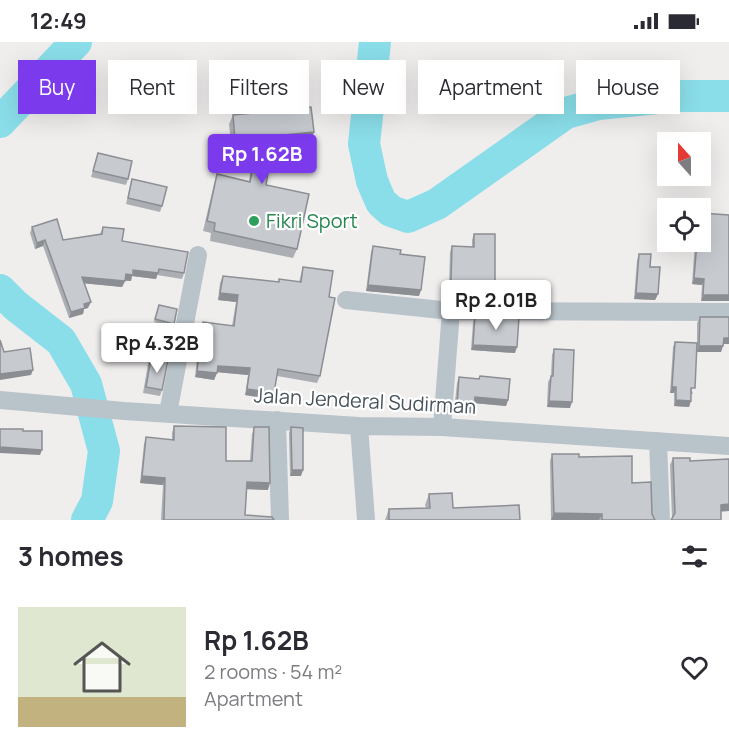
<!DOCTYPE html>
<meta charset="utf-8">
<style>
:root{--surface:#fff;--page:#f2f2f3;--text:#2b2b33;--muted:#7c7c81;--line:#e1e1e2;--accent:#7c3aed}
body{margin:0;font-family:Manrope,sans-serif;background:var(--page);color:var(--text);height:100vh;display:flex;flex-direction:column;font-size:22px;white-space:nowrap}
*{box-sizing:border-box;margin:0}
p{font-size:20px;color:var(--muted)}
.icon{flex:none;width:33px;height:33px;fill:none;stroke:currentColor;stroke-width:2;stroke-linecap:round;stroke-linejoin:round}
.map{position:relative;height:478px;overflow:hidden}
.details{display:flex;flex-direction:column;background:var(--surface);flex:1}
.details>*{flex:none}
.top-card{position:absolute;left:18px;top:18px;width:693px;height:54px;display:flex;gap:12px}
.needle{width:39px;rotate:339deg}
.controls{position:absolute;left:657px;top:90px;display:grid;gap:12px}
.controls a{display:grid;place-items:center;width:54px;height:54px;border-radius:0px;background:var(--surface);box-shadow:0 6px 24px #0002;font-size:30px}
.price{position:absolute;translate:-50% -51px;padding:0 14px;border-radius:6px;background:#fff;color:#222;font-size:20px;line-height:39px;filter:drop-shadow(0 2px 3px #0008)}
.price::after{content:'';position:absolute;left:50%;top:36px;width:18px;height:14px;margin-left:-9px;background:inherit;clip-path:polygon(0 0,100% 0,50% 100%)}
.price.current{background:var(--accent);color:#fff}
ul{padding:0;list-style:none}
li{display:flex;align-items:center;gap:18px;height:150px;padding:0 18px}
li+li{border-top:2px solid var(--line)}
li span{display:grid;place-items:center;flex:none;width:168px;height:120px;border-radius:0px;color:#555}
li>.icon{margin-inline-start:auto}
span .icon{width:72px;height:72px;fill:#fffc;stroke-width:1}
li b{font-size:26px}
h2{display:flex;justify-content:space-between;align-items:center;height:72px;padding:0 18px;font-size:26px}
.pill{padding:0 21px;border-radius:0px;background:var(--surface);box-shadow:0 6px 24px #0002;font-size:21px;line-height:54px}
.pill.current{background:var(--accent);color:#fff}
.status{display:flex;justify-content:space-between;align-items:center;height:42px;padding:0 30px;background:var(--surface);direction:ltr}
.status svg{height:16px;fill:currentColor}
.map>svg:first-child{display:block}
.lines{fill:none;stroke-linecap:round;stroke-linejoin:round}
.river{stroke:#8adee9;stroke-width:32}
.minor{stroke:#b9c3ca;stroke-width:18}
.wall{fill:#abafb3}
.shaded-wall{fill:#8b8e92}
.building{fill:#c7cbd0;stroke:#8b8e92;stroke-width:1.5}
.leisure-dot{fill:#2e9e5b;stroke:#fff;stroke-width:2}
.labels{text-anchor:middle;stroke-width:4.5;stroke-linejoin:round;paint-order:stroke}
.leisure-label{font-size:20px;fill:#27864d;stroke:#fff;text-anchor:start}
.street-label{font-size:20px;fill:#46525a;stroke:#fff}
</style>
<div class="status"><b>12:49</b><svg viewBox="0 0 49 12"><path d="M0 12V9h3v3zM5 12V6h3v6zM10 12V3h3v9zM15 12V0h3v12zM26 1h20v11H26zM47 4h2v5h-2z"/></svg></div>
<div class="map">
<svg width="729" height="478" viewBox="0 0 729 478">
<rect width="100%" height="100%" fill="#f0eded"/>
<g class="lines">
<path class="river" d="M375 0 364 102 372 139 381 160 391 169 408 175 437 162 566 71 598 62 678 54H729
M0 80 76 0
M0 248 16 264 61 299 86 342 104 409 97 459 87 478"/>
<path class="minor" d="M346 258 451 269
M0 358 124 369 359 384 442 385 729 404
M168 371 198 213
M277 378 280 478
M359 384 366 478
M442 385 451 269 729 270
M658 399 661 478"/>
</g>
<path class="wall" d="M233 73 314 90 310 100 272 104 266 143 297 207 293 216 210 199 211 191 203 189 214 142 217 132 249 139 254 105 232 108 229 82Z
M98 111 128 137 126 143 91 135Z
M132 137 162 164 160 170 126 162Z
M729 173V259H701L702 243 692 242 695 200H679H700Z
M32 185 63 198 100 192 103 185 122 199 184 231 182 237 157 233 156 237 132 234 131 239H125L122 245 84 241 88 266 84 267 83 272 69 276 43 204 35 207 30 191Z
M474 192 493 247 449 245 450 210 452 204 472 205V198Z
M373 204 419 254 366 249 371 210Z
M639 212 658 252 655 258 634 257 637 218Z
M303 225 329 255 320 334 317 341 277 334 272 357 245 353 248 333 217 330 214 338 195 335 200 287 203 280 232 284 236 260 218 258 220 241 223 234 278 240 279 237 299 240Z
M159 263 174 282 173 285 154 280Z
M475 274 515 311 471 308 473 280Z
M700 275 729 302H723L721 310H697V281Z
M675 300 693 352H691L689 365 674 364V351H670L673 305Z
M554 307 570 366 547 365 548 340 551 334 552 313Z
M151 316 162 348 160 354 143 351 148 322Z
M480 334 508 358 506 364 474 361 472 371 454 370 457 341 459 335 479 337Z
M174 384 226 419H250L252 392 254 385 268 448 246 447 245 473 274 478H161L163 443 140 441 144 402 146 395 172 398V391Z
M291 385 301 434H290L289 391Z
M552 412 579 415 632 441 652 472 655 478H551L550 419Z
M673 416 690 419 729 417V469L672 476 670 423Z
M429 452 453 466 520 478H385L389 467 426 466 425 463Z"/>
<path class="shaded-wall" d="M314 90 310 100 270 104 274 94Z
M258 96 254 105 232 108 235 98Z
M45 198 43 204 35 207 37 201Z
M133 228 158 231 156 237 132 234 131 239 124 238 126 232Z
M82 235 125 239 122 245 80 241Z
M694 236 704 237 702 243 692 242Z
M451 239 495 241 493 247 449 245Z
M368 243 421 248 419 254 366 249Z
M220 251 238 253 236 260 218 258Z
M636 251 658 252 655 258 634 257Z
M703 253H729V259H701Z
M91 260 88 266 84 267 83 272 69 276 71 270 84 262Z
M724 296H729V302H721Z
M473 303 517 305 515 311 471 308Z
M699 304H723L721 310H697Z
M218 324 250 326 248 333 215 330Z
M33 328 31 333 0 338V332Z
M197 329 217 331 214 338 195 335Z
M672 345H676L674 351H670Z
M247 347 274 351 272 357 245 353Z
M475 355 508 358 506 364 473 361Z
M676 358 691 359 689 365 674 364Z
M549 359 572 360 570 366 547 365Z
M457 364 474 366 472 371 454 370Z
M0 405 42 408 40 413 0 411Z
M292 428H303L301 434H290Z
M142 434 165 436 163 443 140 441Z
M247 440 270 441 268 448 244 447Z
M729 462V469H718L721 463Z
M554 471 602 472 599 478H551Z"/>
<path class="building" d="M311 65 314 90 274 94 266 143 309 152 297 207 214 189 215 181 207 179 217 132 250 140 258 96 235 98 233 73Z
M98 111 132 119 128 137 93 129Z
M132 137 167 145 162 164 128 156Z
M700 171 729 173V253H703L704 237 694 236 697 200H700Z
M57 177 63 198 102 192 103 185 124 187 122 199 188 210 184 231 159 227 158 231 133 228V233L126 232 125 239 82 235 91 260 84 262 85 266 71 270 45 198 37 201 32 185Z
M474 192H495V241L451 239 452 204 474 205Z
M373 204 401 208 400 212 425 215 421 248 368 243Z
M639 212H651L650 225H660L658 252 636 251Z
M303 225 333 229 329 255 335 256 320 334 278 327 274 351 247 347 250 326 218 324 217 331 197 329 203 280 234 284 238 253 220 251 223 234 279 240V237L301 240Z
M159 263 177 267 174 282 155 277Z
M475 274 519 275 517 305 473 303Z
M700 275H729V296H724L723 304H699Z
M0 298 4 310 30 306 33 328 0 332Z
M675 300 697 301 695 346H691V359L676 358V345H672Z
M554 307 574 308 572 360 549 359 551 334H553Z
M151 316 168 318 162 348 146 345Z
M480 334 510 337 508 358 475 355 474 366 457 364 459 335 479 337Z
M174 384 226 385V419H252L254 385H269L270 441 247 440 245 473 272 475 274 478H164L165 436 142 434 146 395 174 398Z
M291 385 303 386V428H292Z
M0 387H23V389H42V408L0 405Z
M552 412H579V415L632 414V441L651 440 652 472 655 478H602V472L554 471Z
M673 416H690V419L729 417V462L721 463V478H671L675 471Z
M452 451 453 466 519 463 520 478H389V467L430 466 429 452Z"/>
<circle class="leisure-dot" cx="254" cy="179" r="6"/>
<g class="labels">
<g class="leisure-label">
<text x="266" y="186">Fikri Sport</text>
</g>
<g class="street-label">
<text transform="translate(365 359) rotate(3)" y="7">Jalan Jenderal Sudirman</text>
</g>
</g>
</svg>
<div class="controls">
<a><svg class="needle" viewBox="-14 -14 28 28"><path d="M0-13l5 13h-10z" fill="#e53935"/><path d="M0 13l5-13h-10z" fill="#7c7c81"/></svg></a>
<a><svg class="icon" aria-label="locate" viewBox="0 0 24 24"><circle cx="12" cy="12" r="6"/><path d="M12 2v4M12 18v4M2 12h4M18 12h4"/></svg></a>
</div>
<b class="price current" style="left:262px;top:143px">Rp 1.62B</b>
<b class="price" style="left:496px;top:289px">Rp 2.01B</b>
<b class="price" style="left:157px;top:332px">Rp 4.32B</b>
<div class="top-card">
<a class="pill current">Buy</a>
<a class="pill">Rent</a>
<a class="pill">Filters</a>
<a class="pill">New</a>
<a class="pill">Apartment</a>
<a class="pill">House</a>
</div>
</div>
<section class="details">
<h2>3 homes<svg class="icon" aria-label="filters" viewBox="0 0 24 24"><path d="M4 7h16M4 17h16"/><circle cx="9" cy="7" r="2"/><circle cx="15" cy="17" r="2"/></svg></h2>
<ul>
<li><span style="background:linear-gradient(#dfe7d0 75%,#c2b280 0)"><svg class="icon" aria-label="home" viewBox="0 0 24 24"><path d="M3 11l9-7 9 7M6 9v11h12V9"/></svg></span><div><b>Rp 1.62B</b><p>2 rooms · 54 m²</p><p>Apartment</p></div><svg class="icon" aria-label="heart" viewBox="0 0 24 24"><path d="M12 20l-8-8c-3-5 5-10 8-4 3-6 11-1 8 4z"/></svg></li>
</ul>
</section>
